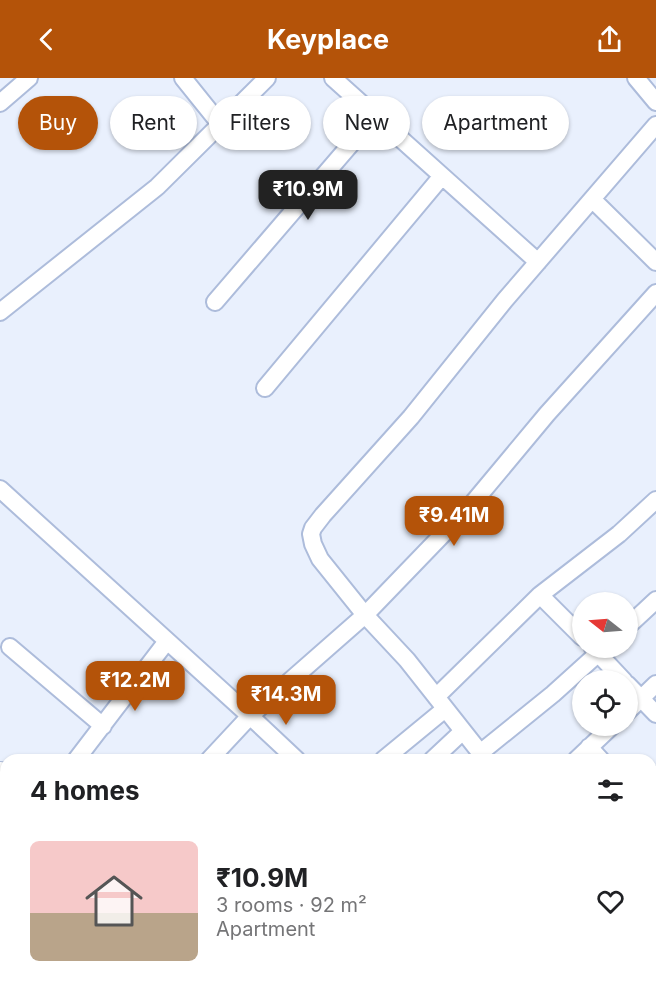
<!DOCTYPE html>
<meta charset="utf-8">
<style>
:root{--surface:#fff;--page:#f6f6f6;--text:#202124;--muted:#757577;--accent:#b45309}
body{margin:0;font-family:Inter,sans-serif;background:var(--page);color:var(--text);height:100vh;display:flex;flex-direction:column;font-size:22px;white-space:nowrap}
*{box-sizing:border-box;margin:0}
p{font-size:20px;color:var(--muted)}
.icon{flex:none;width:33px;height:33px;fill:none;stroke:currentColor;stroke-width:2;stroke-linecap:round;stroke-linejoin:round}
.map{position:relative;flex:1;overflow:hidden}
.drawer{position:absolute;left:0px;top:676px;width:657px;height:236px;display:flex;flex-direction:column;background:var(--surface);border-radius:18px 18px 0 0;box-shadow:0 2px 4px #0004}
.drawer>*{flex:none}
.banner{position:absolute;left:18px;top:18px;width:621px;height:54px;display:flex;gap:12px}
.needle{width:39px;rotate:287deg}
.tools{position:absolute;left:572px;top:514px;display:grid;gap:12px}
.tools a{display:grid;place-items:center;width:66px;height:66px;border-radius:50%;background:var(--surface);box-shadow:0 2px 4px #0004;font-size:30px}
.price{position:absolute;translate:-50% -51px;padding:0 14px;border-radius:12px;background:var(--accent);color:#fff;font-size:20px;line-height:39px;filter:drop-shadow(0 2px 3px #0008)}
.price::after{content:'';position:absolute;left:50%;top:36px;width:18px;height:14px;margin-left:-9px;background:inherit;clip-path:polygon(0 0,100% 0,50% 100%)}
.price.on{background:#222;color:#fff}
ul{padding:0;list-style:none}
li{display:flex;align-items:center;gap:18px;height:150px;padding:0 30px}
li span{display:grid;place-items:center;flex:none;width:168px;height:120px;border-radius:9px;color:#555}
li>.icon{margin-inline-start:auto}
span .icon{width:72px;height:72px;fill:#fffc;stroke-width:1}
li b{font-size:26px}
h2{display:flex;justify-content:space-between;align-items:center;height:72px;padding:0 30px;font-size:26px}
.pill{padding:0 21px;border-radius:27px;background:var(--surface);box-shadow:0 2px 4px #0004;font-size:21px;line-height:54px}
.pill.on{background:var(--accent);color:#fff}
header{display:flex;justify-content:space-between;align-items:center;height:78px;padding:0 30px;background:var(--accent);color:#fff;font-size:27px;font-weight:700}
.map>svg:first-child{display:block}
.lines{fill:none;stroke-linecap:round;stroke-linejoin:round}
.street-casing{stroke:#adbcdb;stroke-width:20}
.primary-casing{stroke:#adbcdb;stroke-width:28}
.street{stroke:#fff;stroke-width:16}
.primary{stroke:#fff;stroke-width:26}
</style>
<header><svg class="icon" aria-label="back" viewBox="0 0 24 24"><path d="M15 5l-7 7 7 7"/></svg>Keyplace<svg class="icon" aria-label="share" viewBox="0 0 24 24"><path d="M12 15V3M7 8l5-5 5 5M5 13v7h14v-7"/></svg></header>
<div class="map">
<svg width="656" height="911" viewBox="0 0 656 911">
<rect width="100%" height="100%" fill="#e9f0fd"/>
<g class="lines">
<defs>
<path id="street" d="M183 0 220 46
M333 0 538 184
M636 0 656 24
M0 25 29 0
M592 121 656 184
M215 224 375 38
M0 234 157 109 267 0
M265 310 442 98
M0 411 250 638 297 682
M540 517 582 559
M627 549 656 522
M10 569 103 648
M593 570 624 603
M627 606 656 636
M436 619 540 517 619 456 656 422
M627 634 656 606
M589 669 601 682
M480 675 553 616 604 570
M76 682 167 563
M209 682 250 638 365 537 472 426 547 336 656 215
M383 682 445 631
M432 682 463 653
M486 682 407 582 365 537 320 481 313 466 311 456 313 450 323 437 411 339 505 222 656 47
M576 682 612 648
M651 701 656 697
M651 737 656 742
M651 789 656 783
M0 868 6 865
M651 882 656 889
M142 911 148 906
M288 911 293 906
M559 911 564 906"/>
<path id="primary" d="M0 697 6 706
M128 906 132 911"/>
</defs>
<use href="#street" class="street-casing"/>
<use href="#primary" class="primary-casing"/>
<use href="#street" class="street"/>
<use href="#primary" class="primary"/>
</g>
</svg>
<div class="tools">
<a><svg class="needle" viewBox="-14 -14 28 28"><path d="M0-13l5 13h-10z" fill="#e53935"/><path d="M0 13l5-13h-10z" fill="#757577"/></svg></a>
<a><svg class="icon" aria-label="locate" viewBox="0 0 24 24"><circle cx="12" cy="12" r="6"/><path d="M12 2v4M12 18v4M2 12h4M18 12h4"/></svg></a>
</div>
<b class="price on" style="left:308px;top:143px">₹10.9M</b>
<b class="price" style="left:454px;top:469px">₹9.41M</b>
<b class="price" style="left:135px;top:634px">₹12.2M</b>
<b class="price" style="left:286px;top:648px">₹14.3M</b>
<div class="banner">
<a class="pill on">Buy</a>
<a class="pill">Rent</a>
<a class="pill">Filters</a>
<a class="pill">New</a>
<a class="pill">Apartment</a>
</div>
<section class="drawer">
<h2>4 homes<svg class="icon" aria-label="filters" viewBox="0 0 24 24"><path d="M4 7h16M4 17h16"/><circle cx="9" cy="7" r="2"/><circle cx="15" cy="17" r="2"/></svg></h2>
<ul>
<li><span style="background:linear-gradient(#f6c9c9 60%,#b9a48a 0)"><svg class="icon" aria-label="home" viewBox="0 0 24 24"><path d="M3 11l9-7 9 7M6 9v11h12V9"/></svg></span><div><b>₹10.9M</b><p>3 rooms · 92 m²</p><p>Apartment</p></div><svg class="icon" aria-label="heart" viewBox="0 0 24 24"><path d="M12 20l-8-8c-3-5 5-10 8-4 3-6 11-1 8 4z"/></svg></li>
</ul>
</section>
</div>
